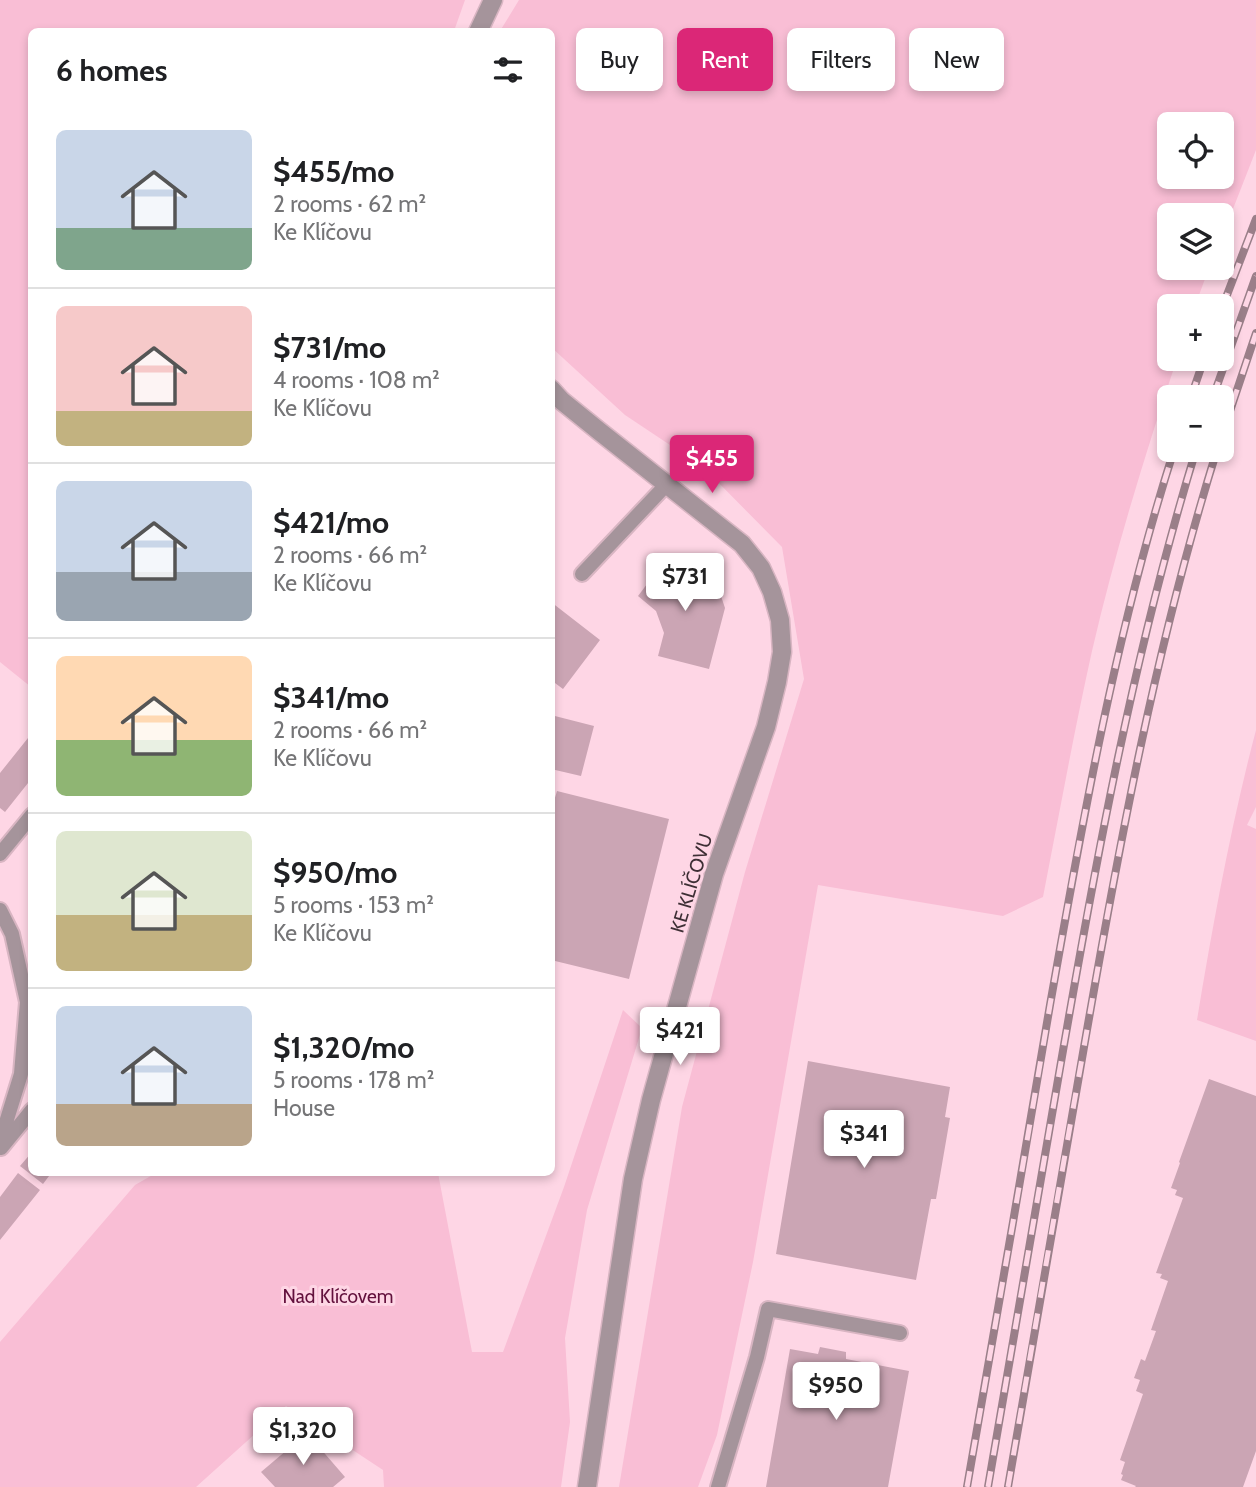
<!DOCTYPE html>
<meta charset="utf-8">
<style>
:root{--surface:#fff;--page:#f6f6f6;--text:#202124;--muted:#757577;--line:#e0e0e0;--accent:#db2777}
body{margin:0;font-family:Cabin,sans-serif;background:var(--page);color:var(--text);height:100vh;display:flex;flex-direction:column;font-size:26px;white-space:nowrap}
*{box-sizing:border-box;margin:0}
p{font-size:23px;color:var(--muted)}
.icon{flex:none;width:38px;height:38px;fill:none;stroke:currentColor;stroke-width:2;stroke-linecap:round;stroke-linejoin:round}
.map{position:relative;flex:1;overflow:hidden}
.sheet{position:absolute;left:28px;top:28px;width:527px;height:1148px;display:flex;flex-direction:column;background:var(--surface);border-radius:10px;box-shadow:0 4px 10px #0003}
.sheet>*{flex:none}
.guide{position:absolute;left:576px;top:28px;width:574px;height:63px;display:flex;gap:14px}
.tools{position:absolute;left:1157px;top:112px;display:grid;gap:14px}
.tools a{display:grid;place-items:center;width:77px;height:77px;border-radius:10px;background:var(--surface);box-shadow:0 4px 10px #0003;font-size:35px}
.price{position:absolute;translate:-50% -60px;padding:0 16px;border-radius:7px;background:#fff;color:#222;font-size:23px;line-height:46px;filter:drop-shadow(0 2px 4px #0008)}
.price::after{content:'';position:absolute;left:50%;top:42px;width:21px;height:16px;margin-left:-10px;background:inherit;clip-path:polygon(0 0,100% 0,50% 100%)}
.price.current{background:var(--accent);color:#fff}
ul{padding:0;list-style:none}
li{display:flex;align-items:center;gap:21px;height:175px;padding:0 28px}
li+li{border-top:2px solid var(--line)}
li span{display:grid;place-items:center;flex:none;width:196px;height:140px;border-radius:10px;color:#555}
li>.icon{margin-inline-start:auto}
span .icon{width:84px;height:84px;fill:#fffc;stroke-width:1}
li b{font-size:30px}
h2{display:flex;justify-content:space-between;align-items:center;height:84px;padding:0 28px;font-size:30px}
.tag{padding:0 24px;border-radius:10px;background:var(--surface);box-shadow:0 4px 10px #0003;font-size:24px;line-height:63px}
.tag.current{background:var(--accent);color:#fff}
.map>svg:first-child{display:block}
.green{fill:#f9bed5;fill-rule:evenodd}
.building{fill:#cba5b4}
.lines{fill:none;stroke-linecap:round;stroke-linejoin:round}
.service-casing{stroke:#d8b5c2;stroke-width:18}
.tertiary-casing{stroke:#d8b5c2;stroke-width:21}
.service{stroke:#a5949b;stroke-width:14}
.tertiary{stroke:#a5949b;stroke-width:18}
.rail-casing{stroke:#9a7f89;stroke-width:8}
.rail{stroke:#fed6e5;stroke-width:5;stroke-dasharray:16;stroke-linecap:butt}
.labels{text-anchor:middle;stroke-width:6;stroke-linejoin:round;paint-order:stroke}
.street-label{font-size:19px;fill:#3e2f35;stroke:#fed6e5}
.park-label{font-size:19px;fill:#63113d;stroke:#fed6e5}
</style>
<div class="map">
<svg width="1256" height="1487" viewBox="0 0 1256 1487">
<rect width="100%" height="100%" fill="#fed6e5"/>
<path class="green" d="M0 0H465L454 31 32 32 31 687 0 662Z
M519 0H1256V150L1222 237V215H1169V268H1209L1195 306H1169V359H1177C1145 454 1115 552 1092 651 1074 732 1059 815 1043 897L1003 916 818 885 753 1262 717 1435 698 1487H619L682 1107 745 872 804 679 782 547 703 467 625 415 551 347V32L500 31ZM1169 124H1222V177H1169Z
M1256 730V807L1247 825 1256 829V1041L1197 1020C1213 923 1231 825 1256 730Z
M623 1010 642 1028 587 1210 565 1338 570 1422 561 1487H384L383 1470 286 1406 196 1487H0V1342L135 1185 156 1173H438L472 1352H503L564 1187Z"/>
<path class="building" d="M669 555 720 593 725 608 709 669 658 656 664 633 656 611 638 596Z
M551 602 600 640 563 689 551 680Z
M551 715 594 726 581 776 551 769Z
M32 733V778L5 812 0 808V773Z
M557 791 669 819 629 979 551 960V811Z
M808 1061 950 1087 945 1117 950 1118 936 1199H931L916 1280 776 1254Z
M1209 1079 1256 1096V1451L1243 1487H1135L1136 1486 1121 1480 1123 1475 1121 1474 1125 1462 1120 1460 1143 1394 1136 1391 1140 1380 1134 1378 1141 1359 1145 1361 1156 1331 1151 1330 1168 1281 1160 1278 1162 1274 1156 1273 1183 1198 1175 1195 1177 1190 1171 1188 1180 1163 1179 1162Z
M32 1152V1172H52L43 1184 20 1166Z
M18 1173 40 1190 0 1240V1197Z
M820 1347 846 1352V1359L909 1371 888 1487H766L790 1349 818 1354Z
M307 1433 345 1477 333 1487H275L261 1472Z"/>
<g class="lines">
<defs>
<path id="service" d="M582 574 667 484
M0 854 32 815
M0 910 12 934 27 1002 21 1074 0 1142
M1 1148 32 1110
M718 1487 757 1357 768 1309 900 1333"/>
<path id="tertiary" d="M478 32 493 0
M551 389 562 401 599 431 742 544 761 568 772 592 780 620 782 652 777 682 766 727 714 874 651 1100 633 1179 587 1487"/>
</defs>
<use href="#service" class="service-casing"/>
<use href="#tertiary" class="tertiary-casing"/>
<use href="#service" class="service"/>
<use href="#tertiary" class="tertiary"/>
<defs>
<path id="rail" d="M1222 308 1256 219
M1191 397 1204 359
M1213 397 1256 276
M1222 435 1256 333
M967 1487C995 1326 1023 1166 1050 1005 1083 818 1116 631 1174 450
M988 1487C1012 1347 1036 1207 1060 1068 1096 859 1134 652 1196 450
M1008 1487C1033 1340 1058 1193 1084 1047 1119 845 1156 645 1217 450"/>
</defs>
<use href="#rail" class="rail-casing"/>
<use href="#rail" class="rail"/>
</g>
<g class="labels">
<g class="street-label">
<text transform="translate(691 883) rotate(-73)" y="7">KE KLÍČOVU</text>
</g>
<g class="park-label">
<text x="338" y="1303">Nad Klíčovem</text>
</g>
</g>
</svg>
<div class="tools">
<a><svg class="icon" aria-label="locate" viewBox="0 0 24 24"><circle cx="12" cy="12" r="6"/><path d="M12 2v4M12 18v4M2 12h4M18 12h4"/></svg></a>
<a><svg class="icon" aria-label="layers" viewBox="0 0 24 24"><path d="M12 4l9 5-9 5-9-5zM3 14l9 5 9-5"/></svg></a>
<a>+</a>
<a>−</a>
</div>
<b class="price current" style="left:712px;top:495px">$455</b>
<b class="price" style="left:685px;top:613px">$731</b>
<b class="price" style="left:680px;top:1067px">$421</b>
<b class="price" style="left:864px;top:1170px">$341</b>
<b class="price" style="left:836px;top:1422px">$950</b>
<b class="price" style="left:303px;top:1467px">$1,320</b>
<div class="guide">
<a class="tag">Buy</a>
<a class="tag current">Rent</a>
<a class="tag">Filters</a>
<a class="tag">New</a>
</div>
<section class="sheet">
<h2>6 homes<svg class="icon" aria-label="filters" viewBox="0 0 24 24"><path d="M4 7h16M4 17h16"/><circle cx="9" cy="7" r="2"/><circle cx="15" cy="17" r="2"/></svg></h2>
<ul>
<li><span style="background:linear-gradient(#c9d6e8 70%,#7fa58c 0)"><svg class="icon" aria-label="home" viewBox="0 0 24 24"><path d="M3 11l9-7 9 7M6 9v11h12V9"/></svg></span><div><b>$455/mo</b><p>2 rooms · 62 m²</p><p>Ke Klíčovu</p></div></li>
<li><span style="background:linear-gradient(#f6c9c9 75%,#c2b280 0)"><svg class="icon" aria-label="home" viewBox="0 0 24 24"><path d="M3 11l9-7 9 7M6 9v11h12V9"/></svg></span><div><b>$731/mo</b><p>4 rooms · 108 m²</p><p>Ke Klíčovu</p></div></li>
<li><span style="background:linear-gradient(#c9d6e8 65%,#9aa5b1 0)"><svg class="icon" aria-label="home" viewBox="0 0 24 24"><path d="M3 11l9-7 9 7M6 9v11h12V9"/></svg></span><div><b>$421/mo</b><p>2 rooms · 66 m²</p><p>Ke Klíčovu</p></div></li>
<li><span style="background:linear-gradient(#ffd9b3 60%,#8fb573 0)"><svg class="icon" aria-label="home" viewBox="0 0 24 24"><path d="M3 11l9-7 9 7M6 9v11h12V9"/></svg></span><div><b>$341/mo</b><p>2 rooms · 66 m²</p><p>Ke Klíčovu</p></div></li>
<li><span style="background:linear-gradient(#dfe7d0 60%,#c2b280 0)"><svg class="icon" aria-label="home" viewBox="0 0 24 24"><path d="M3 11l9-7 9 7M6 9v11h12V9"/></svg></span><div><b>$950/mo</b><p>5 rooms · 153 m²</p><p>Ke Klíčovu</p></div></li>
<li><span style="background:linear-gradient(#c9d6e8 70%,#b9a48a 0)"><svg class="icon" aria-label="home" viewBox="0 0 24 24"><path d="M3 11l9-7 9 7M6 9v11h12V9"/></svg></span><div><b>$1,320/mo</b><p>5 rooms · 178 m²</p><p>House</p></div></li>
</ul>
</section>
</div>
